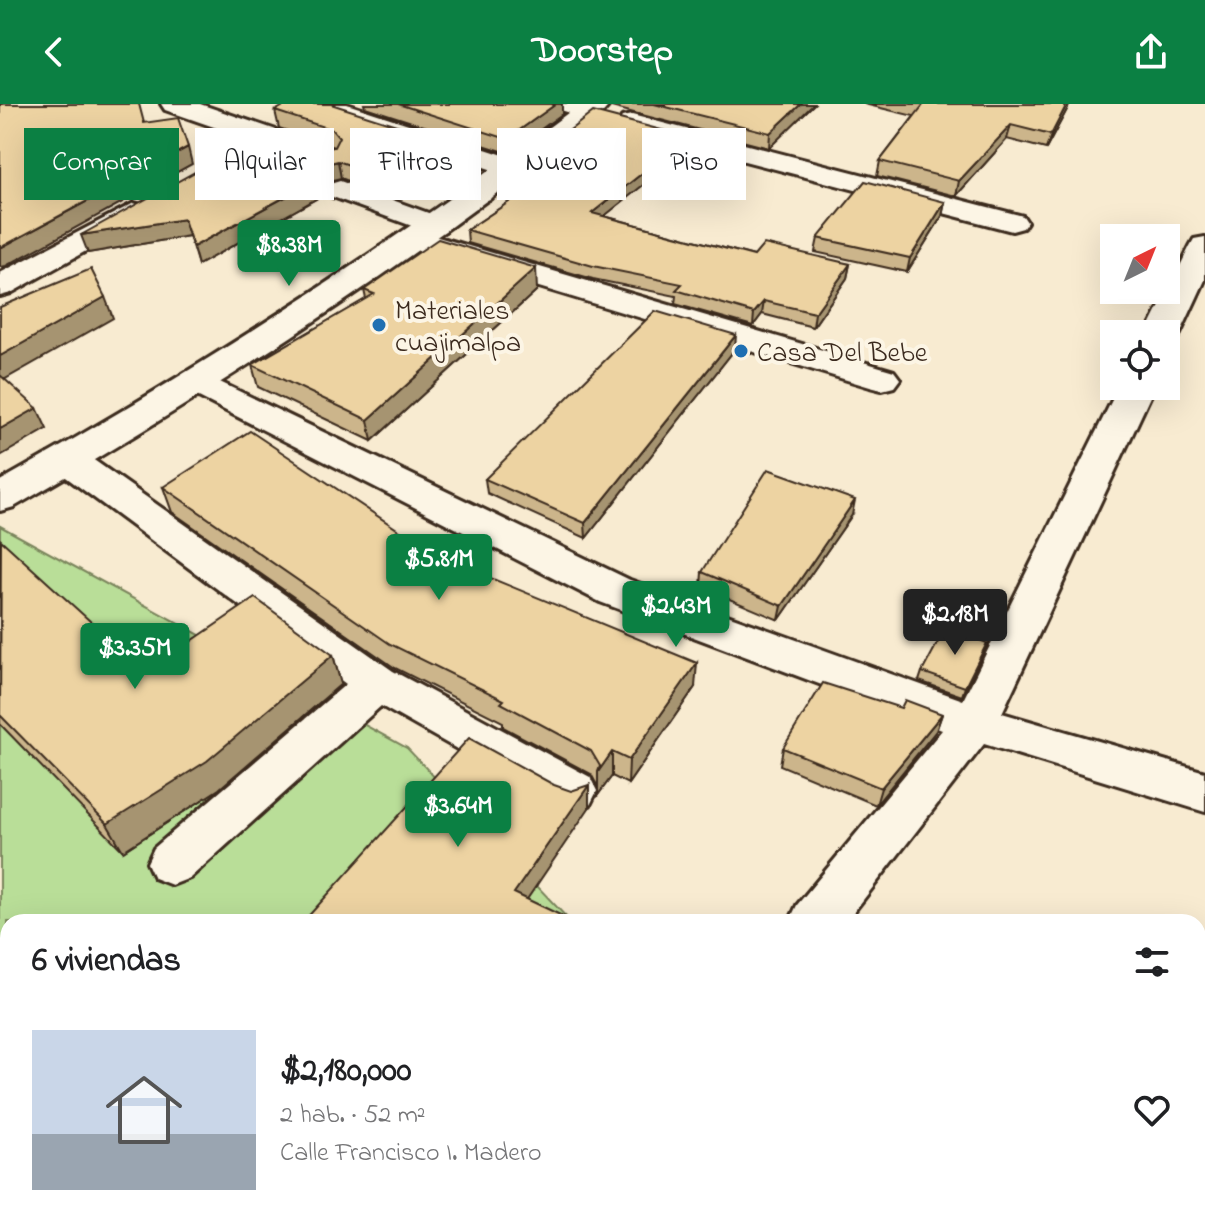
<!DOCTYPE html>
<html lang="es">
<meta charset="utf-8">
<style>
:root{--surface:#fff;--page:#f2f2f2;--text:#202124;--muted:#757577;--accent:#0b8043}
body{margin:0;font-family:"Indie Flower",sans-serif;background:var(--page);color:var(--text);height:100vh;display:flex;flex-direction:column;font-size:30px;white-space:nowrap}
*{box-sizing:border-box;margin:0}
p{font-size:26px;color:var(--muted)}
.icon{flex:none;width:44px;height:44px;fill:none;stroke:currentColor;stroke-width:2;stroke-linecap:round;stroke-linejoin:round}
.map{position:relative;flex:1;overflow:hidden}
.panel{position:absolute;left:0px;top:810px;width:1206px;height:312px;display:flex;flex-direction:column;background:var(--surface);border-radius:24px 24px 0 0;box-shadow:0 8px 32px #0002}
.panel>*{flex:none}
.guide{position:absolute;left:24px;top:24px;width:800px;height:72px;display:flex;gap:16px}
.needle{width:52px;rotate:43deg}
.fabs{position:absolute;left:1100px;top:120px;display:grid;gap:16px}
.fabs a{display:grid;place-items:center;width:80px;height:80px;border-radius:0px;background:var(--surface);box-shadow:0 8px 32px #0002;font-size:40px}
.price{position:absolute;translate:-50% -68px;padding:0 18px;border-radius:8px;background:var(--accent);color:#fff;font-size:26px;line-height:52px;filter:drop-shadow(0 2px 4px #0008)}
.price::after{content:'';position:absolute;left:50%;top:48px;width:24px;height:18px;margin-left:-12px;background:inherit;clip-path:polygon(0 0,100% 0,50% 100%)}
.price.selected{background:#222;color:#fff}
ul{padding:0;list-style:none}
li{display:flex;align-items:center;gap:24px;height:200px;padding:0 32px}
li span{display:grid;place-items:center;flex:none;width:224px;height:160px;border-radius:0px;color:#555}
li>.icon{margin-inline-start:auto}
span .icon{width:96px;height:96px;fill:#fffc;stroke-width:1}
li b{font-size:34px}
h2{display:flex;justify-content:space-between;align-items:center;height:96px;padding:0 32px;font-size:34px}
.tag{padding:0 28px;border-radius:0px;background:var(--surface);box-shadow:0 8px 32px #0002;font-size:28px;line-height:72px}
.tag.selected{background:var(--accent);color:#fff}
header{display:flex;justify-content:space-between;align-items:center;height:104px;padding:0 32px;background:var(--accent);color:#fff;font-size:36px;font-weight:800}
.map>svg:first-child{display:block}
.green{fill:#b9de98;stroke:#7a845b;stroke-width:2}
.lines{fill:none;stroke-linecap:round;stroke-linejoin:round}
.service-casing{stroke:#3b2a1e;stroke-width:6}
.minor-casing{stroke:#3b2a1e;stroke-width:6}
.secondary-casing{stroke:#3b2a1e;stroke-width:6}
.service{fill:#fcf5e5;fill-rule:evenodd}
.minor{fill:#fcf5e5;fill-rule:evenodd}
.secondary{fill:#fcf5e5;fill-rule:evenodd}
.wall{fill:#ccb58b;stroke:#3b2a1e;stroke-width:2}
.shaded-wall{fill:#a69471;stroke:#3b2a1e;stroke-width:2}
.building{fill:#edd3a2;stroke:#3b2a1e;stroke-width:2}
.poi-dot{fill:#1f6fb2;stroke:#fcf5e5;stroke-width:3}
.labels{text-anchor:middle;stroke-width:8;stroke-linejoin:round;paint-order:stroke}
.far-poi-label{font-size:28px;fill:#3b2a1e;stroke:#fcf5e5;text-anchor:start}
</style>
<header><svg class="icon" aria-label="back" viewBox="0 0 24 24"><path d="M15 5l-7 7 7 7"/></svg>Doorstep<svg class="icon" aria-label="share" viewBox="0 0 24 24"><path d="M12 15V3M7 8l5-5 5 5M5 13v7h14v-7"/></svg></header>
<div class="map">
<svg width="1205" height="1122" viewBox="0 0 1205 1122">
<rect width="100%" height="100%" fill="#f8ebd1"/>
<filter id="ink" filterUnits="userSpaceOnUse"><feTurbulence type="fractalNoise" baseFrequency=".0125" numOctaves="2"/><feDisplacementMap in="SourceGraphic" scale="16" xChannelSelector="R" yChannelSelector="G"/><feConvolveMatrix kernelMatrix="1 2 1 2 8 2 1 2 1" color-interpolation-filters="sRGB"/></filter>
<g filter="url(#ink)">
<path class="green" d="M0 422 407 644 571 818H8V1114H1101L1127 1122H0Z"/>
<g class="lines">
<defs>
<path id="service" d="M551 0H583L597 8 587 14 554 4Z"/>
<path id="minor" d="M161 0H200L329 44 333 50 329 56H309L165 6Z
M307 0H347L525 58 529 64 525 70H505L311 6Z
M632 11 1023 112 1027 118 1023 124 1012 127 622 25 618 19 622 13Z
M373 55 490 83 495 89 490 95 480 98 363 70 359 64 363 58Z
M340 77 445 115 449 121 445 127 434 130 330 92 325 86 330 80Z
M134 99 145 102 149 108 145 114 11 189 0 192V169Z
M414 126 894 267 900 275 894 283 882 286 870 283 403 142 399 135 403 128Z
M1205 133V176L1180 230 1175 237 1166 239V230H1146L1190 142 1194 135Z
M197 267 630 476 963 596 1119 282H1155L1002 609 1205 668V708L984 640 846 818H789L797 801 942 626 600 498 185 286 179 278 185 270Z
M68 344 81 347 393 567 590 673 597 687 590 701 573 707 556 701 381 602 190 774 172 781 154 774 147 759 154 744 346 580 55 365 49 356 55 347Z"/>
<path id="secondary" d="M580 0H610C594 23 527 67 501 86 345 202 182 306 14 403L0 407V377C202 264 395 139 580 0Z"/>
</defs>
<use href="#service" class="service-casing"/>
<use href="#minor" class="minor-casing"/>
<use href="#secondary" class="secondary-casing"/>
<use href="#service" class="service"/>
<use href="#minor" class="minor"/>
<use href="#secondary" class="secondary"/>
</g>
<path class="wall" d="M364 0H562V10L508 49 365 3Z
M611 0H814L769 44 611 3Z
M864 0H1070L1046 45 1007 35 956 92 877 72 880 57 914 12Z
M275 7 408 41 386 55 374 52 362 55 359 59 361 72 351 78 341 74 329 77 325 82 327 93 323 91 198 161 189 132 88 149 321 46 334 43 279 24Z
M688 33 687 46 604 112 754 152 850 160 847 174 813 223 762 210 753 222 675 200 676 192 593 175 468 139 467 126 553 69 538 63V51Z
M945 98 942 112 907 168 815 148 818 134Z
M364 186H537L372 337 258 283 252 261 366 195Z
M735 245 586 434 487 389 485 375Z
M163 383 466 471 695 583 628 680 612 672 598 691V683L591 670 503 623V618L395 564 172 408Z
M852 411 779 516 701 483 702 468Z
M0 437 146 568 333 551 341 580 219 685 123 747 0 620Z
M987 539 962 592 919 577 922 568Z
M901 604 942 610 936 627 876 701 780 661 783 644Z"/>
<path class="shaded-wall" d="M556 0H562V10L508 49 507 35Z
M801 0H814L769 44 770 29Z
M1067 0H1070L1046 45 1051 31Z
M1011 21 1007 35 956 92 959 77Z
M406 24 408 41 386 55 384 38Z
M688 33 687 46 592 122V109Z
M371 35 374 52 362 55 359 59 361 72 351 78 349 61 354 45 359 38Z
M188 43 192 60 6 162 0 163V144Z
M338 57 341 74 329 77 325 82 324 76 319 69 326 60Z
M320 74 323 91 198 161 193 143Z
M945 98 942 112 907 168 910 154Z
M184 115 189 132 88 149 81 131Z
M850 160 847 174 813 223 815 209Z
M536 164 537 186 372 337 368 316Z
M105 193 113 214 0 278V252Z
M764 197 762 210 753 222 754 209Z
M736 231 735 245 586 434 585 419Z
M37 304 47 325 0 352V325Z
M855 396 852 411 779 516 782 502Z
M987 539 983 548 962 592 965 583Z
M333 551 341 580 219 685 123 747 107 720Z
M697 559 695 583 628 680 629 656Z
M942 610 936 627 876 701 881 684Z
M612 648V672L598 691V668Z
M589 681V704L517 810 514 789Z
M0 841 8 854V863L0 849Z
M8 897V927L0 931V901Z"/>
<path class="building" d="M0 0H139L144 19 178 14 188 43 0 144Z
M287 0H331L406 24 384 38 371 35 359 38 354 45 358 55 349 61 338 57 326 60 319 69 324 76 320 74 193 143 184 115 81 131 267 28 321 46 334 43 339 33 333 26 275 7Z
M398 0H556L507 35Z
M654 0H801L770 29Z
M924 0H1067L1051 31 1011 21 959 77 880 57Z
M593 8 688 33 592 109 754 152 764 140 850 160 815 209 764 197 754 209 676 186 682 180 593 162 467 126 566 60 538 51Z
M865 77 945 98 910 154 818 134Z
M438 135 536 164 368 316 252 261 374 190 364 186Z
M91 165 105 193 0 252V203Z
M655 207 736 231 585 419 485 375Z
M0 271 37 304 0 325Z
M250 327 466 471 471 466 697 559 629 656 612 648 598 668 600 662 591 647 501 599 504 596 390 540 163 383Z
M768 365 855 396 782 502 702 468Z
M1 436 146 568 255 494 333 551 207 657 107 720 0 611Z
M946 523 987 539 965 583 922 568Z
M823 579 901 604 905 596 942 610 881 684 783 644Z
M469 634 554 681 571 687 589 681 514 789 575 818H303Z
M0 849 8 863V897L0 901Z"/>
</g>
<g class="poi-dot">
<circle cx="379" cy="221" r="8"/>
<circle cx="741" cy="247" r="8"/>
</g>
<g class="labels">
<g class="far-poi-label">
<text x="395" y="215">Materiales<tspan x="395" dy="32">cuajimalpa</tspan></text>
<text x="757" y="257">Casa Del Bebe</text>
</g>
</g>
</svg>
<div class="fabs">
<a><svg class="needle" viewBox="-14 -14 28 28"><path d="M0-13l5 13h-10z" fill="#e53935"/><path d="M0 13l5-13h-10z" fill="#757577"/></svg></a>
<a><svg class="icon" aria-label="locate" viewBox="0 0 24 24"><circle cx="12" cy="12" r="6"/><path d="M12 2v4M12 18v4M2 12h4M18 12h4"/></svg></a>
</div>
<b class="price" style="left:289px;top:184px">$8.38M</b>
<b class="price" style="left:439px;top:498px">$5.81M</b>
<b class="price" style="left:676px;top:545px">$2.43M</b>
<b class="price selected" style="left:955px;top:553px">$2.18M</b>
<b class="price" style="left:135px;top:587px">$3.35M</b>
<b class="price" style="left:458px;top:745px">$3.64M</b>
<div class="guide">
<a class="tag selected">Comprar</a>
<a class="tag">Alquilar</a>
<a class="tag">Filtros</a>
<a class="tag">Nuevo</a>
<a class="tag">Piso</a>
</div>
<section class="panel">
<h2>6 viviendas<svg class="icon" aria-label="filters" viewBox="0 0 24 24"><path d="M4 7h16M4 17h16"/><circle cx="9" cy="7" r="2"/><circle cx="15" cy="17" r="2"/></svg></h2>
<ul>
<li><span style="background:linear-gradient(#c9d6e8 65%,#9aa5b1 0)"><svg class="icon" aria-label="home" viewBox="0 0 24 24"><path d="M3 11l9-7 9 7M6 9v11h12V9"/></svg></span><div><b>$2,180,000</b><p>2 hab. · 52 m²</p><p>Calle Francisco I. Madero</p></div><svg class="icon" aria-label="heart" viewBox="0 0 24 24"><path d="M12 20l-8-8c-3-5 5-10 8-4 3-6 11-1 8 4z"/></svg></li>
</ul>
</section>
</div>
